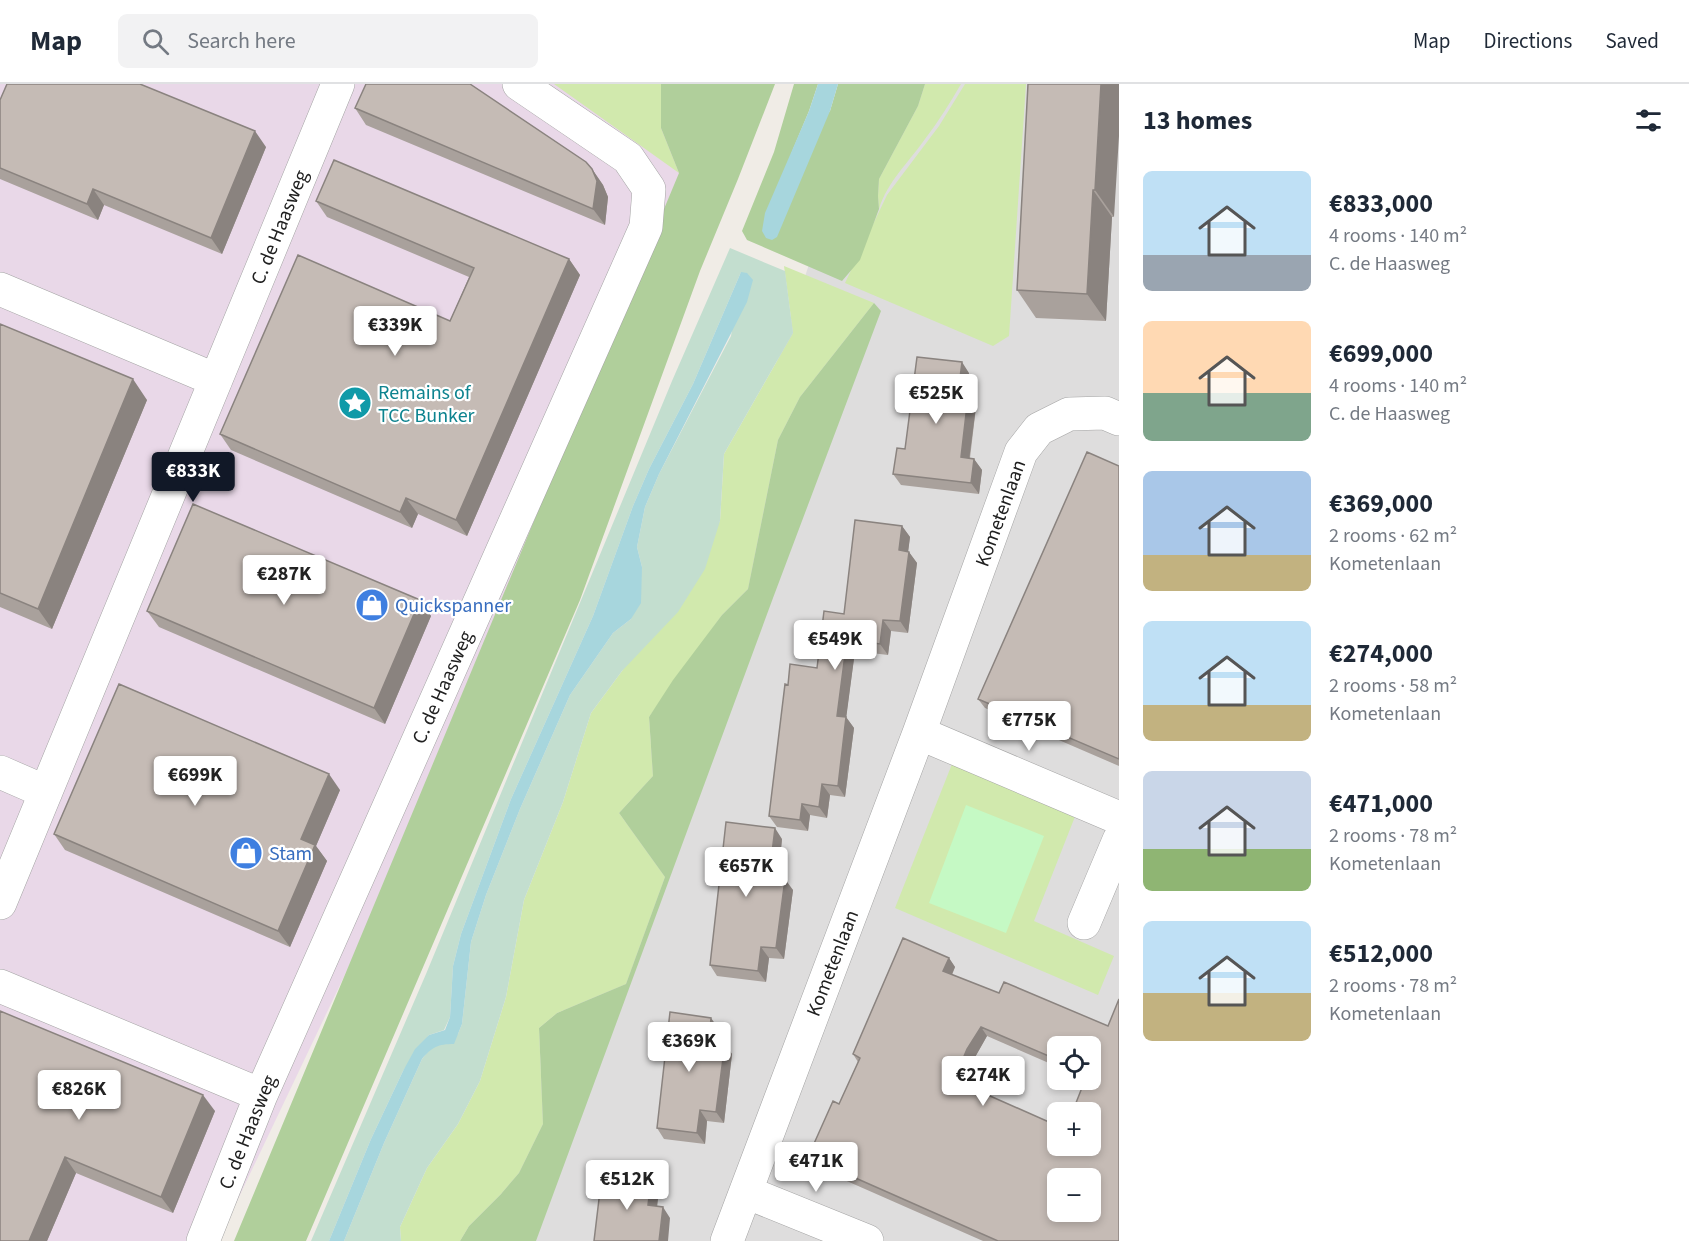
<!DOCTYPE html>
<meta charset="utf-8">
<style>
:root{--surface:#fff;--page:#f2f2f3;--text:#1f2937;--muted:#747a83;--line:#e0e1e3;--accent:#111827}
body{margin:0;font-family:"Source Sans 3",sans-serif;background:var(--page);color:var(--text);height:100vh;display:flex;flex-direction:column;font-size:22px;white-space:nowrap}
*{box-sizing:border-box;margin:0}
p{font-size:20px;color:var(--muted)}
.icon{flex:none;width:33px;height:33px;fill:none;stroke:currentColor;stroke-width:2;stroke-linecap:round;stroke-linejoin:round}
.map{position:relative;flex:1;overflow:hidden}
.panel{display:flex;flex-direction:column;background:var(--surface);width:570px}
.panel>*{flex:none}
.fabs{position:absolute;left:1047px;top:952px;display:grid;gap:12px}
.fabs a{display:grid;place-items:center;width:54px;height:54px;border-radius:9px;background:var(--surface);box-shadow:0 3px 9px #0003;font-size:30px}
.price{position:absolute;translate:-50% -51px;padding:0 14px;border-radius:6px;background:#fff;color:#222;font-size:20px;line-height:39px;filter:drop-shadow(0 2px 3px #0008)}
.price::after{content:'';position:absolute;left:50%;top:36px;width:18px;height:14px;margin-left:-9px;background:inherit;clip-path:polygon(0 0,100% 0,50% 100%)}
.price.on{background:var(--accent);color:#fff}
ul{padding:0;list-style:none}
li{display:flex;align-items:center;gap:18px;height:150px;padding:0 24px}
li span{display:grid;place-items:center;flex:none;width:168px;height:120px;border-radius:9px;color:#555}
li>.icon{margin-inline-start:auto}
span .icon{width:72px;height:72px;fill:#fffc;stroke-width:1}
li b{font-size:26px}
h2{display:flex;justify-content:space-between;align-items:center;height:72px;padding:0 24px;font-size:26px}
header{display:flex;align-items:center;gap:36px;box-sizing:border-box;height:84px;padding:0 30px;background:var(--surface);border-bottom:2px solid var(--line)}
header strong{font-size:28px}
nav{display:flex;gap:33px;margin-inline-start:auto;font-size:21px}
.search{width:420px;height:54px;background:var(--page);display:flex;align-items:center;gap:15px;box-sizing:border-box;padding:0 21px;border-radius:9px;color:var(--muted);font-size:22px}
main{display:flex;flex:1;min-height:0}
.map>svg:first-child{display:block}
.residential{fill:#dedddd;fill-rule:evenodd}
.industrial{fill:#e9d8e8}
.grass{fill:#d1e9ad}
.forest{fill:#b0cf9b}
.wetland{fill:#c3decf}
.park{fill:#c5f9c4}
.water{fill:#a7d6dd}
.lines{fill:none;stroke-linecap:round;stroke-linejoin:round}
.minor-casing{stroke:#a4a4a4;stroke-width:34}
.minor{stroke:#fff;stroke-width:33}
.wall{fill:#a9a19c;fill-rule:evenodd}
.shaded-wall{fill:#8a837f}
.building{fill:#c5bbb5;stroke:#8a837f;stroke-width:1.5;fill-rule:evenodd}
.labels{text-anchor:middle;stroke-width:4.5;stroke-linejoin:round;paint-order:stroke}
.street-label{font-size:20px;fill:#202020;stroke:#fff}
.culture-label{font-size:20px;fill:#0d838f;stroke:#fff;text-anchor:start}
.shop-label{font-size:20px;fill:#366cbe;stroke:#fff;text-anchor:start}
</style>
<header>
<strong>Map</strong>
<div class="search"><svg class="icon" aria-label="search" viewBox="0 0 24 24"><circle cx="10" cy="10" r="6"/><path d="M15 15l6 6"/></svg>Search here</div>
<nav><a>Map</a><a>Directions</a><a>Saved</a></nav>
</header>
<main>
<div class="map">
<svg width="1119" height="1157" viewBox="0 0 1119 1157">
<rect width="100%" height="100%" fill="#f0ece6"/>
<path class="residential" d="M868 0H1119V1157H486L673 596ZM1058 963H1090V996H1058ZM1058 1029H1090V1062H1058ZM1058 1095H1090V1128H1058Z"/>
<path class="industrial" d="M0 0H728L642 267 218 1157H0Z"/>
<path class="grass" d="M554 0H661V44L679 89Z
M925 0H961C950 19 938 38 925 55 909 78 887 98 879 125L878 112 879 95 918 22Z
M965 0H1026L1009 252 993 262 845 199 887 111 939 42Z
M784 182 874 219 800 313 778 356 748 505 722 531 649 633 653 692 619 729 665 793 626 900 557 929 539 944 543 1040 519 1089 501 1110 469 1142 460 1157H401L400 1143 427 1084 458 1040 480 997 506 913 524 816 563 718 591 629 622 587 720 437 724 370 793 249Z
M952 680 1076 730 1034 837 1114 872 1098 911 895 824Z"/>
<path class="forest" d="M661 0H775L738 95 700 187 580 516 306 1157H234L679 89 661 44Z
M794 0H818L809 27 791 70 830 27 838 0H925L918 22 879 95 878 112 879 125 860 176 842 197 747 156 742 147 774 68Z
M874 219 881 227 773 514 536 1157H460L469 1142 501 1110 519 1089 543 1040 539 944 557 929 626 900 665 793 619 729 653 692 649 633 673 596 722 531 748 505 778 356 800 313Z"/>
<path class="wetland" d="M730 164 785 187 793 249 724 370 720 437 705 485 678 528 622 587 591 629 563 718 524 816 506 913 480 997 458 1040 427 1084 400 1143 401 1157H344L384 1059 422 975 431 964 458 950 462 940 471 858 486 811 520 725 570 611 613 549 631 535 642 483 637 463 645 423 659 390 731 252 741 188 693 300 649 385 633 422 593 532 511 715 461 850 453 882 450 933 444 946 429 951 403 987 371 1055 329 1157H311L426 890 672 297Z"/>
<path class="park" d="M966 721 1044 752 1006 849 929 819Z"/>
<path class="water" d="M818 0H838L830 27 777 153 772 156 766 154 762 147 765 129 809 27Z
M741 188 747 189 753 196 747 218 659 390 645 423 637 463 642 483 641 519 631 535 613 549 570 611 520 725 486 811 471 858 462 940 454 960C438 960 432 963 422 975L384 1059 344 1157H329L371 1055 403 987 415 965 429 951 445 946 450 933 453 882 461 850 511 715 593 532 633 422 649 385 693 300Z"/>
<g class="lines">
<defs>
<path id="minor" d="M0 205 216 296
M919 649 1119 734
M0 688 46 708
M0 819 338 0
M1084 839 1119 756
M0 902 261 1011
M746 1108 867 1157
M203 1157 261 1011 646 143 649 105 628 74 519 0
M727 1157 919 649 1021 368 1039 345 1069 330 1105 329 1119 335"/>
</defs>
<use href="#minor" class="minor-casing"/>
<use href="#minor" class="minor"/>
</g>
<path class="wall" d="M1028 0 1114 133H1112L1106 237 1036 234 1017 206Z
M0 16 266 63 222 170 104 121 98 136 0 95Z
M355 24 592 85 603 101 608 113 605 141 366 41Z
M316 117 569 175 580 191 467 452 418 430 412 444 231 366 220 350 450 237 469 193 327 133Z
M0 240 147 316 52 545 0 523Z
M969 289 968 303 969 304 977 315 970 374 974 375 982 386 979 410 901 401 893 390 905 365Z
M1119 382V682L985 624 978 615Z
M902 442 910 453 908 467 917 479 908 549 891 547 888 571 855 567 846 633 854 644 845 713 830 711 827 734 810 731 808 747 777 743 769 732 788 601 817 584Z
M420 516 431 532 385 640 159 543 147 527Z
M340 706 316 762 327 777 290 863 65 766 54 750Z
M782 755 778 794 793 806 784 875 769 874 766 898 717 892 710 881Z
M949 874 955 883 952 891 999 909 1108 942 1119 1157H983L815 1083 808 1073 839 1020 858 978 853 970ZM987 952 1058 983V963H1090V996L1058 1062 963 1000 974 975Z
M0 927 215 1027 173 1129 76 1089 47 1157Z
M719 945 717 958 732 970 724 1039 707 1037 705 1060 664 1055 657 1044Z"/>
<path class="shaded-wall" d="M1101 0H1119V52L1114 133 1095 106Z
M255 47 266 63 222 170 211 154Z
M592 85 603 101 608 113 605 141 593 125Z
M93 105 104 121 98 136 87 120Z
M1093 106 1112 133 1106 237 1087 210Z
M569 175 580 191 467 452 456 436Z
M962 278 969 289 967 313 959 302Z
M133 295 147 316 52 545 38 525Z
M969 304 977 315 968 384 961 373Z
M974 375 982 386 979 410 971 399Z
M406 414 418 430 412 444 400 428Z
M902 442 910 453 907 477 899 466Z
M909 468 917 479 908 549 900 537Z
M420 516 431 532 385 640 374 624Z
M883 536 891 547 888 571 880 560Z
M847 555 855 567 845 643 837 632Z
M846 633 854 644 845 713 838 702Z
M329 690 340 706 316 762 327 777 290 863 278 847 301 755Z
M822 700 830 711 827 734 819 723Z
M802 720 810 731 808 747 800 736Z
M775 744 782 755 777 804 769 793Z
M785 795 793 806 784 875 776 864Z
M761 863 769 874 766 898 758 887Z
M949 874 955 883 949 897 943 887Z
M711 934 719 945 716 968 709 957Z
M981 943 987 952 974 975 961 1006 954 996 967 965Z
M725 959 732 970 724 1039 716 1028Z
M203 1011 215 1027 173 1129 161 1113Z
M700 1026 707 1037 705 1060 697 1049Z
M65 1073 76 1089 47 1157H29Z
M651 1096 659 1107 656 1132 648 1121Z
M663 1123 670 1134 668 1157H659Z"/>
<path class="building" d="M7 0H140L255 47 211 154 93 105 87 120 0 84V16Z
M366 0H470L586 78 592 85 597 97 593 125 355 24Z
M1028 0H1101L1095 106H1093L1087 210 1017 206Z
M334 76 569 175 456 436 406 414 400 428 220 350 298 171 450 237 474 184 316 117Z
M0 240 133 295 38 525 0 509Z
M917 273 962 278 959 302 969 304 961 373 974 375 971 399 893 390 897 364 905 365Z
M1087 368 1119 382V675L978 615Z
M193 420 420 516 374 624 147 527Z
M855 436 902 442 899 466 909 468 900 537 883 536 880 560 847 555 837 632 846 633 838 702 822 700 819 723 802 720 800 736 769 732 785 600 788 601 790 580 817 584 824 527 844 530Z
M119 600 329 690 301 755 315 761 278 847 54 750Z
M726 738 775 744 769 793 785 795 776 864 761 863 758 887 710 881Z
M903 854 949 874 943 887 999 909 1004 898 1108 942 1119 915V1157H998L808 1073 833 1017 839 1020 860 974 853 970ZM981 943 1058 976V963H1090V996H1085L1072 1029H1090V1062H1058V1042L954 996 967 965ZM1058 1095H1090V1128H1058Z
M0 927 203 1011 161 1113 65 1073 29 1157H0Z
M670 928 711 934 709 957 725 959 716 1028 700 1026 697 1049 657 1044Z
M602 1090 651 1096 648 1121 663 1123 659 1157H594Z"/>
<defs>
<symbol id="sight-disc" viewBox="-11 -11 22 22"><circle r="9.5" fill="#0f9aa8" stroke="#fff"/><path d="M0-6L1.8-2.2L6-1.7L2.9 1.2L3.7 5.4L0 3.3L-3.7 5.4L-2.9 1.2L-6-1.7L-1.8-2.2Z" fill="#fff"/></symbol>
<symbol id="shop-disc" viewBox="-11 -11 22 22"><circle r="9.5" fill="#3f7fe0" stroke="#fff"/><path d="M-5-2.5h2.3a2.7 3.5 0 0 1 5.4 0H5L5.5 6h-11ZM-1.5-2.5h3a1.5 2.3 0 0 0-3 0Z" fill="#fff"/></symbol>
</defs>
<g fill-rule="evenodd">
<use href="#sight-disc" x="336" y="300" width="38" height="38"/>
<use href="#shop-disc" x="353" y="502" width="38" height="38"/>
<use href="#shop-disc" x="227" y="750" width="38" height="38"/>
</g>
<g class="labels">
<g class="street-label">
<text transform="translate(279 143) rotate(-68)" y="7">C. de Haasweg</text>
<text transform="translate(1000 429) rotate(-70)" y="7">Kometenlaan</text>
<text transform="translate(442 603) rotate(-66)" y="7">C. de Haasweg</text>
<text transform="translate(832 879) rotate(-69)" y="7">Kometenlaan</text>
<text transform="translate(247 1048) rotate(-68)" y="7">C. de Haasweg</text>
</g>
<g class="culture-label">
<text x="378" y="315">Remains of<tspan x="378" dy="23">TCC Bunker</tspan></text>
</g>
<g class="shop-label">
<text x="395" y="528">Quickspanner</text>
<text x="269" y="776">Stam</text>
</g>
</g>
</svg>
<div class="fabs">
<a><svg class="icon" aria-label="locate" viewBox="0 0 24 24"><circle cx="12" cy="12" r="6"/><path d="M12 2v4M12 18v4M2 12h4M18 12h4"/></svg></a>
<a>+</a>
<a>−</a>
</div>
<b class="price" style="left:395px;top:273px">€339K</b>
<b class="price" style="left:936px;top:341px">€525K</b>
<b class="price on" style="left:193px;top:419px">€833K</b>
<b class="price" style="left:284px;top:522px">€287K</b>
<b class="price" style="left:835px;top:587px">€549K</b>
<b class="price" style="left:1029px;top:668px">€775K</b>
<b class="price" style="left:195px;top:723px">€699K</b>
<b class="price" style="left:746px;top:814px">€657K</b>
<b class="price" style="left:689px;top:989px">€369K</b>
<b class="price" style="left:983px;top:1023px">€274K</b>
<b class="price" style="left:79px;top:1037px">€826K</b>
<b class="price" style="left:816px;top:1109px">€471K</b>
<b class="price" style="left:627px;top:1127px">€512K</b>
</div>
<section class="panel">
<h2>13 homes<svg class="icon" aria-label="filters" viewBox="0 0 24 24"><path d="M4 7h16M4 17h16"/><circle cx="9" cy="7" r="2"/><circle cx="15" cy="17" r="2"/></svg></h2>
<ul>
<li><span style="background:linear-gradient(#bfe0f5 70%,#9aa5b1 0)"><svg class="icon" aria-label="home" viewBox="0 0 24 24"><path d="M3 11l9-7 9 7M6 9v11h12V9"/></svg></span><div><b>€833,000</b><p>4 rooms · 140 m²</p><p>C. de Haasweg</p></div></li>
<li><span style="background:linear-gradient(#ffd9b3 60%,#7fa58c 0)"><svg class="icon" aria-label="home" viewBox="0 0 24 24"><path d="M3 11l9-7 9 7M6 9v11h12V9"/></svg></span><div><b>€699,000</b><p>4 rooms · 140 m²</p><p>C. de Haasweg</p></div></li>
<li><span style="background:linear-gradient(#a9c7e8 70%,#c2b280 0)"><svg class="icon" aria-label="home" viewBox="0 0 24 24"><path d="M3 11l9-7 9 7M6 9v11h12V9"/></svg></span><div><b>€369,000</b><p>2 rooms · 62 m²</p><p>Kometenlaan</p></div></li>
<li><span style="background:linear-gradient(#bfe0f5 70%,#c2b280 0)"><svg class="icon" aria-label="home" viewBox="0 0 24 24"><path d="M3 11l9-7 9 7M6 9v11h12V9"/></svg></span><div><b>€274,000</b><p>2 rooms · 58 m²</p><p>Kometenlaan</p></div></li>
<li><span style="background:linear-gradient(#c9d6e8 65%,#8fb573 0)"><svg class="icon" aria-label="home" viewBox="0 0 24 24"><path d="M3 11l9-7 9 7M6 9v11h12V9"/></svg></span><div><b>€471,000</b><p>2 rooms · 78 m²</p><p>Kometenlaan</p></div></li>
<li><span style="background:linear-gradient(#bfe0f5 60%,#c2b280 0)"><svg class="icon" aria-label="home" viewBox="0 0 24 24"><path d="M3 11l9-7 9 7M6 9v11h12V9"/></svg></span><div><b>€512,000</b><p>2 rooms · 78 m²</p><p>Kometenlaan</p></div></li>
</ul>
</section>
</main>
